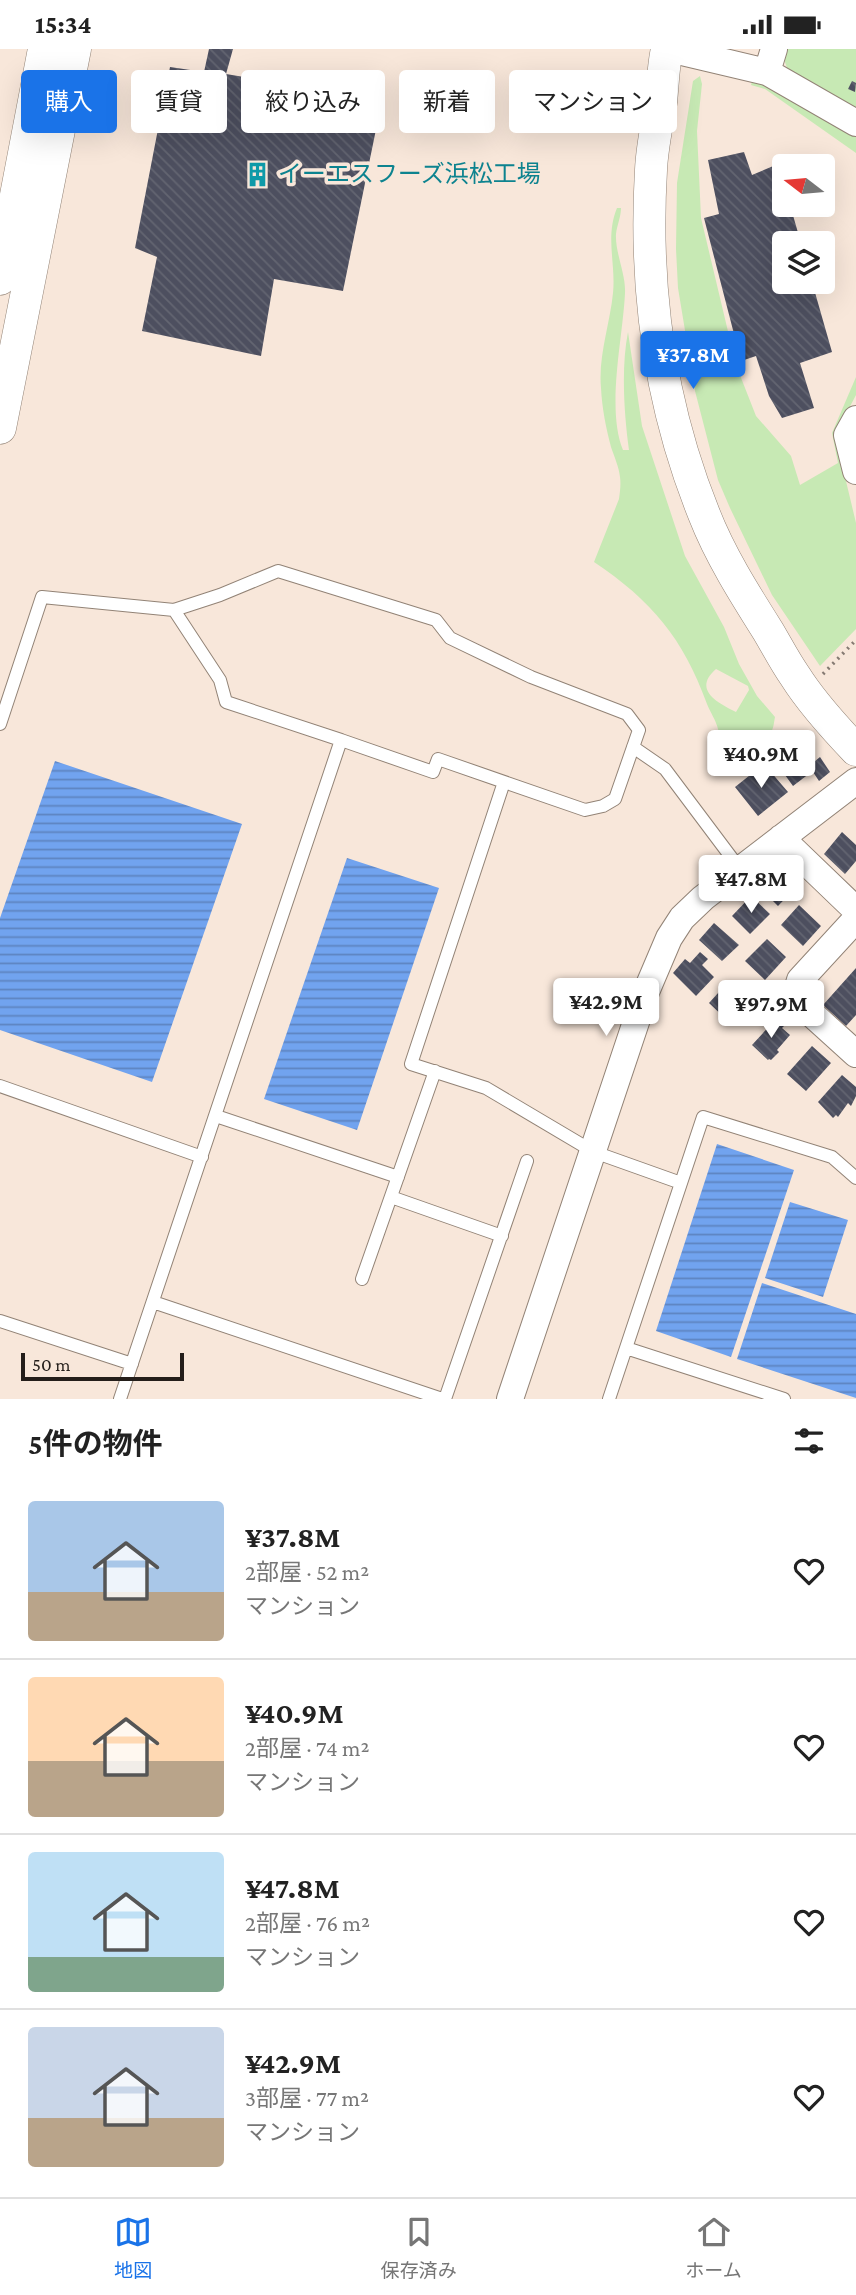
<!DOCTYPE html>
<html lang="ja">
<meta charset="utf-8">
<style>
:root{--surface:#fff;--page:#f2f2f2;--text:#222;--muted:#767676;--line:#e0e0e0;--accent:#1a73e8}
body{margin:0;font-family:"Crimson Pro","Noto Sans JP",serif;background:var(--page);color:var(--text);height:100vh;display:flex;flex-direction:column;font-size:26px;white-space:nowrap}
*{box-sizing:border-box;margin:0}
p{font-size:23px;color:var(--muted)}
.icon{flex:none;width:38px;height:38px;fill:none;stroke:currentColor;stroke-width:2;stroke-linecap:round;stroke-linejoin:round}
.map{position:relative;height:1350px;overflow:hidden}
.panel{display:flex;flex-direction:column;background:var(--surface);flex:1}
.panel>*{flex:none}
.hud{position:absolute;left:21px;top:21px;width:816px;height:63px;display:flex;gap:14px}
.needle{width:46px;rotate:286deg}
.fabs{position:absolute;left:772px;top:105px;display:grid;gap:14px}
.fabs a{display:grid;place-items:center;width:63px;height:63px;border-radius:7px;background:var(--surface);box-shadow:0 7px 28px #0002;font-size:35px}
.scale{position:absolute;left:21px;bottom:18px;width:163px;box-sizing:border-box;padding-left:7px;border:4px solid #241e1a;border-top:0;font-size:19px;line-height:24px;white-space:nowrap;color:#241e1a;-webkit-text-stroke:5px #f8e7da;paint-order:stroke}
.price{position:absolute;translate:-50% -60px;padding:0 16px;border-radius:7px;background:#fff;color:#222;font-size:23px;line-height:46px;filter:drop-shadow(0 2px 4px #0008)}
.price::after{content:'';position:absolute;left:50%;top:42px;width:21px;height:16px;margin-left:-10px;background:inherit;clip-path:polygon(0 0,100% 0,50% 100%)}
.price.current{background:var(--accent);color:#fff}
ul{padding:0;list-style:none}
li{display:flex;align-items:center;gap:21px;height:175px;padding:0 28px}
li+li{border-top:2px solid var(--line)}
li span{display:grid;place-items:center;flex:none;width:196px;height:140px;border-radius:7px;color:#555}
li>.icon{margin-inline-start:auto}
span .icon{width:84px;height:84px;fill:#fffc;stroke-width:1}
li b{font-size:30px}
h2{display:flex;justify-content:space-between;align-items:center;height:84px;padding:0 28px;font-size:30px}
.pill{padding:0 24px;border-radius:7px;background:var(--surface);box-shadow:0 7px 28px #0002;font-size:24px;line-height:63px}
.pill.current{background:var(--accent);color:#fff}
.status{display:flex;justify-content:space-between;align-items:center;height:49px;padding:0 35px;background:var(--surface);direction:ltr}
.status svg{height:19px;fill:currentColor}
.tab-bar{display:flex;justify-content:space-around;align-items:center;height:98px;border-top:2px solid var(--line);background:var(--surface);font-size:19px;color:var(--muted)}
.tab-bar a{display:grid;justify-items:center;gap:4px}
.tab-bar .current{color:var(--accent)}
.map>svg:first-child{display:block}
.green{fill:#c7e9b4;fill-rule:evenodd}
.water{fill:url(#water-rules)}
.building{fill:url(#building-back-hatch)}
.lines{fill:none;stroke-linecap:round;stroke-linejoin:round}
.service-casing{stroke:#928376;stroke-width:14}
.minor-casing{stroke:#928376;stroke-width:28}
.tertiary-casing{stroke:#928376;stroke-width:33}
.path{stroke:#857a72;stroke-width:3.5;stroke-dasharray:2 5;stroke-linecap:butt}
.service{stroke:#fff;stroke-width:12}
.minor{stroke:#fff;stroke-width:26}
.tertiary{stroke:#fff;stroke-width:32}
.labels{text-anchor:middle;stroke-width:7;stroke-linejoin:round;paint-order:stroke}
.culture-label{font-size:24px;fill:#0d838f;stroke:#f8e7da;text-anchor:start}
</style>
<div class="status"><b>15:34</b><svg viewBox="0 0 49 12"><path d="M0 12V9h3v3zM5 12V6h3v6zM10 12V3h3v9zM15 12V0h3v12zM26 1h20v11H26zM47 4h2v5h-2z"/></svg></div>
<div class="map">
<svg width="856" height="1350" viewBox="0 0 856 1350">
<defs>
<pattern id="water-rules" width="6" height="5" patternUnits="userSpaceOnUse" patternTransform="scale(1.75)"><rect width="6" height="5" fill="#71a3ef"/><path d="M0 2.5h6" fill="none" stroke="#5d84c1"/></pattern>
<pattern id="building-back-hatch" width="6" height="6" patternUnits="userSpaceOnUse" patternTransform="scale(1.75)"><rect width="6" height="6" fill="#4d4f5f"/><path d="M-1 5l2 2M0 0l6 6M5-1l2 2" fill="none" stroke="#636571"/></pattern>
</defs>
<rect width="100%" height="100%" fill="#f8e7da"/>
<path class="green" d="M786 0H856V58L847 60 790 28 784 10Z
M700 27 702 35 697 82 701 169 736 316 756 367 791 407 800 436 838 414 832 384 856 328V346L835 386 856 474V580L820 617 772 546 730 459 718 431 695 342 678 239 676 200 677 134 693 32Z
M752 33 766 37 856 88V104L765 40 751 36Z
M617 159H621C621 168 617 176 616 185 615 204 626 225 625 244 623 289 606 359 623 401H629C624 365 621 318 628 283L642 377 685 507 724 578 739 615 757 647 775 668C773 678 774 684 764 687L730 719 723 718C721 706 721 692 718 680 716 671 710 663 707 655 683 589 652 552 594 513L619 450C620 443 621 435 620 428 619 418 614 407 611 398 606 379 602 359 601 339 598 307 610 275 613 244 616 215 605 188 617 159ZM716 620 748 637 749 641 736 663C718 654 692 641 716 620Z"/>
<path class="water" d="M55 712 242 775 152 1033 0 981V869Z
M347 809 439 839 357 1081 264 1050Z
M717 1095 794 1121 731 1308 656 1282Z
M790 1153 848 1171 823 1248 765 1229Z
M762 1234 856 1265V1349L737 1310Z"/>
<path class="building" d="M209 0H233L226 25 382 51 343 242 274 230 261 307 142 282 157 208 135 199 170 18 204 23Z
M852 32 856 34 855 43 848 40Z
M744 103 752 126 778 115 784 134V156H790L801 194H784V233H812L832 303 800 314 814 359 782 369 769 347 756 307 741 312 704 169 719 165 708 111Z
M794 701 810 724 793 737 777 715Z
M820 708 830 723 819 732 809 717Z
M764 715 788 743 758 767 735 738Z
M842 783 856 796V812L845 825 824 805Z
M780 816 800 834 778 857 764 843 769 838 764 833Z
M751 847 770 865 750 885 732 867Z
M799 856 821 877 803 897 781 876Z
M714 874 739 896 722 912 699 891Z
M767 890 786 908 765 931 745 912Z
M700 903 708 910 702 916 714 928 696 947 673 924 685 910 690 914Z
M856 919V966L846 977 823 956Z
M729 932 735 937 738 933 753 947 729 973 709 954Z
M779 971 784 977 782 979 790 986 777 1001 779 1003 771 1011 769 1010 768 1011 752 996 774 972 776 974Z
M812 997 831 1014 806 1042 787 1025Z
M842 1026 856 1038V1047L851 1057 848 1054 838 1068 836 1066 833 1069 818 1053Z"/>
<g class="lines">
<defs>
<path id="service" d="M174 561 220 546 278 522 436 571 450 589 531 628 627 665 639 681 615 750 603 757 585 761 438 710 433 723 341 691
M0 675 42 548 174 561 220 631 226 653 341 691 120 1350
M633 698 665 720 740 820
M504 733 411 1015 486 1039 594 1103 681 1134
M0 1037 202 1108
M216 1067 398 1128
M391 1148 502 1187
M362 1230 435 1022
M153 1253 442 1350
M0 1272 132 1315
M445 1350 527 1112
M609 1350 626 1299
M784 1350 626 1299 703 1068 832 1108 856 1129"/>
<path id="minor" d="M774 0 767 23 856 74
M678 2 767 23
M856 370 847 386 856 422
M781 789 856 861
M856 870 800 931 796 944 803 957 856 1005
M510 1350 646 943 669 889 682 869 703 849 856 732"/>
<path id="tertiary" d="M667 0C663 18 663 35 661 53 657 75 652 98 651 121 644 238 660 356 704 465 720 506 744 544 768 582 777 597 785 613 795 627 812 654 834 678 856 701
M0 230 44 0
M0 379 75 0"/>
</defs>
<use href="#service" class="service-casing"/>
<use href="#minor" class="minor-casing"/>
<use href="#tertiary" class="tertiary-casing"/>
<path class="path" d="M823 625 856 591"/>
<use href="#service" class="service"/>
<use href="#minor" class="minor"/>
<use href="#tertiary" class="tertiary"/>
</g>
<defs>
<symbol id="building-bare" viewBox="-9 -9 18 18"><path d="M-4-6H4V6H1V3H-1V6H-4ZM-2.5-4.3h1.7v1.8h-1.7ZM.8-4.3h1.7v1.8H.8ZM-2.5-1h1.7V.8h-1.7ZM.8-1h1.7V.8H.8Z" fill="#0f9aa8" stroke="#f8e7da" stroke-width="2.5" paint-order="stroke"/></symbol>
</defs>
<g fill-rule="evenodd">
<use href="#building-bare" x="240" y="108" width="35" height="35"/>
</g>
<g class="labels">
<g class="culture-label">
<text x="278" y="133">イーエスフーズ浜松工場</text>
</g>
</g>
</svg>
<div class="fabs">
<a><svg class="needle" viewBox="-14 -14 28 28"><path d="M0-13l5 13h-10z" fill="#e53935"/><path d="M0 13l5-13h-10z" fill="#767676"/></svg></a>
<a><svg class="icon" aria-label="layers" viewBox="0 0 24 24"><path d="M12 4l9 5-9 5-9-5zM3 14l9 5 9-5"/></svg></a>
</div>
<div class="scale">50 m</div>
<b class="price current" style="left:693px;top:342px">¥37.8M</b>
<b class="price" style="left:761px;top:741px">¥40.9M</b>
<b class="price" style="left:751px;top:866px">¥47.8M</b>
<b class="price" style="left:606px;top:989px">¥42.9M</b>
<b class="price" style="left:771px;top:991px">¥97.9M</b>
<div class="hud">
<a class="pill current">購入</a>
<a class="pill">賃貸</a>
<a class="pill">絞り込み</a>
<a class="pill">新着</a>
<a class="pill">マンション</a>
</div>
</div>
<section class="panel">
<h2>5件の物件<svg class="icon" aria-label="filters" viewBox="0 0 24 24"><path d="M4 7h16M4 17h16"/><circle cx="9" cy="7" r="2"/><circle cx="15" cy="17" r="2"/></svg></h2>
<ul>
<li><span style="background:linear-gradient(#a9c7e8 65%,#b9a48a 0)"><svg class="icon" aria-label="home" viewBox="0 0 24 24"><path d="M3 11l9-7 9 7M6 9v11h12V9"/></svg></span><div><b>¥37.8M</b><p>2部屋 · 52 m²</p><p>マンション</p></div><svg class="icon" aria-label="heart" viewBox="0 0 24 24"><path d="M12 20l-8-8c-3-5 5-10 8-4 3-6 11-1 8 4z"/></svg></li>
<li><span style="background:linear-gradient(#ffd9b3 60%,#b9a48a 0)"><svg class="icon" aria-label="home" viewBox="0 0 24 24"><path d="M3 11l9-7 9 7M6 9v11h12V9"/></svg></span><div><b>¥40.9M</b><p>2部屋 · 74 m²</p><p>マンション</p></div><svg class="icon" aria-label="heart" viewBox="0 0 24 24"><path d="M12 20l-8-8c-3-5 5-10 8-4 3-6 11-1 8 4z"/></svg></li>
<li><span style="background:linear-gradient(#bfe0f5 75%,#7fa58c 0)"><svg class="icon" aria-label="home" viewBox="0 0 24 24"><path d="M3 11l9-7 9 7M6 9v11h12V9"/></svg></span><div><b>¥47.8M</b><p>2部屋 · 76 m²</p><p>マンション</p></div><svg class="icon" aria-label="heart" viewBox="0 0 24 24"><path d="M12 20l-8-8c-3-5 5-10 8-4 3-6 11-1 8 4z"/></svg></li>
<li><span style="background:linear-gradient(#c9d6e8 65%,#b9a48a 0)"><svg class="icon" aria-label="home" viewBox="0 0 24 24"><path d="M3 11l9-7 9 7M6 9v11h12V9"/></svg></span><div><b>¥42.9M</b><p>3部屋 · 77 m²</p><p>マンション</p></div><svg class="icon" aria-label="heart" viewBox="0 0 24 24"><path d="M12 20l-8-8c-3-5 5-10 8-4 3-6 11-1 8 4z"/></svg></li>
</ul>
</section>
<nav class="tab-bar">
<a class="current"><svg class="icon" aria-label="map" viewBox="0 0 24 24"><path d="M3 6l6-2 6 2 6-2v14l-6 2-6-2-6 2zM9 4v14M15 6v14"/></svg>地図</a>
<a><svg class="icon" aria-label="saved" viewBox="0 0 24 24"><path d="M7 4h10v16l-5-4-5 4z"/></svg>保存済み</a>
<a><svg class="icon" aria-label="home" viewBox="0 0 24 24"><path d="M3 11l9-7 9 7M6 9v11h12V9"/></svg>ホーム</a>
</nav>
